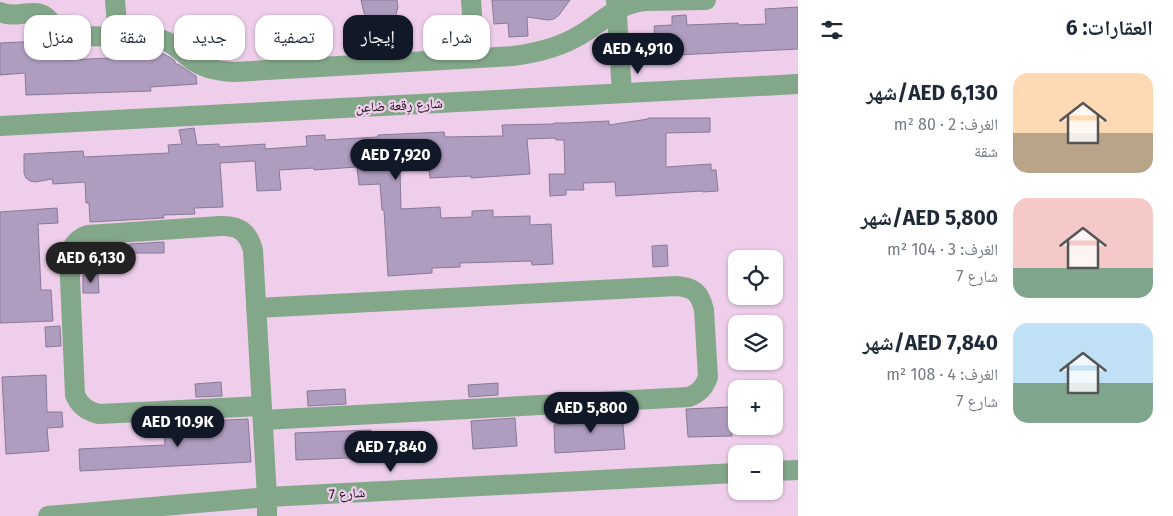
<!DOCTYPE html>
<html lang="ar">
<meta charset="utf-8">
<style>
:root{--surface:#fff;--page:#f2f2f3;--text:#1f2937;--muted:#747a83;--accent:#111827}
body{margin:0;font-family:"Fira Sans","Noto Naskh Arabic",sans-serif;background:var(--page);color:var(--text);direction:rtl;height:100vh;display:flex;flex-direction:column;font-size:19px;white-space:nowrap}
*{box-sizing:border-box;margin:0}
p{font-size:16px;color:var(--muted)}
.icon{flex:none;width:28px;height:28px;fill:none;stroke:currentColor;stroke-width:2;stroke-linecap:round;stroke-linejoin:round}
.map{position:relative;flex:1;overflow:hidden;direction:ltr}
.panel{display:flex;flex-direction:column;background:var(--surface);width:375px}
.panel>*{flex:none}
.guide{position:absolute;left:15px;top:15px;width:475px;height:45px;direction:rtl;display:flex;gap:10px}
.fabs{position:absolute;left:728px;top:250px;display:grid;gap:10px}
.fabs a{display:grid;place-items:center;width:55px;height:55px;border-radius:10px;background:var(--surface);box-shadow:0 1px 4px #0004;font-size:25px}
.price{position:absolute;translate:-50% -42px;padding:0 11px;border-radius:18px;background:var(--accent);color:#fff;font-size:16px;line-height:32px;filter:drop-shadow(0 1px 2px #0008)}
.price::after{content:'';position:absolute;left:50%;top:30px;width:15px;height:11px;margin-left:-8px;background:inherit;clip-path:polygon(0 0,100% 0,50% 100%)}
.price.on{background:#222;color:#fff}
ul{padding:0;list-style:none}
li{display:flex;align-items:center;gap:15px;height:125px;padding:0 20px}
li span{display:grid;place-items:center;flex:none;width:140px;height:100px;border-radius:15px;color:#555}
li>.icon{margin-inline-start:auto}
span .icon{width:60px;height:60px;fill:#fffc;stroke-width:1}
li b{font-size:21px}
h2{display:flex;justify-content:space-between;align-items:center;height:60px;padding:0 20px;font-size:21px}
.pill{padding:0 18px;border-radius:15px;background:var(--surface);box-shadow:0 1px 4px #0004;font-size:18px;line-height:45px}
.pill.on{background:var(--accent);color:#fff}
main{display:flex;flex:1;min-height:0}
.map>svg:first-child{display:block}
.building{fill:#af9dbf;stroke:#8a7898}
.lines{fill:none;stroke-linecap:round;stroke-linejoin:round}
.minor{stroke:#83a789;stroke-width:20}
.labels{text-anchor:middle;stroke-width:4.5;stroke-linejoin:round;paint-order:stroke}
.street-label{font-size:14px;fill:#190e18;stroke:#eeceea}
</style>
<main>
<section class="panel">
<h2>العقارات: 6<svg class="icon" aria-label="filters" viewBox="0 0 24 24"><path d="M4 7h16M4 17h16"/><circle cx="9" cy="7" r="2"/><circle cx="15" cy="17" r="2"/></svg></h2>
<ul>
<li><span style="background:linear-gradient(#ffd9b3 60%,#b9a48a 0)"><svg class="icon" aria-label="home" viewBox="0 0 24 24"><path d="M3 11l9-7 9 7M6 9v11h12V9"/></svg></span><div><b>AED 6,130/شهر</b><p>الغرف: 2 · 80 m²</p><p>شقة</p></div></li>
<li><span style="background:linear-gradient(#f6c9c9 70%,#7fa58c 0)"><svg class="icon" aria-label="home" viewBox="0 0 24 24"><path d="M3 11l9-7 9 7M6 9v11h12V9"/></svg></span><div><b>AED 5,800/شهر</b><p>الغرف: 3 · 104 m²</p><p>شارع 7</p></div></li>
<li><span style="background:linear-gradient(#bfe0f5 60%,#7fa58c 0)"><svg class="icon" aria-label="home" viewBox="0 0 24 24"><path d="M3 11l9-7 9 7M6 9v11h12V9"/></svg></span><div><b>AED 7,840/شهر</b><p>الغرف: 4 · 108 m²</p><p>شارع 7</p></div></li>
</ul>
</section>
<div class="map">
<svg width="798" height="516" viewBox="0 0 798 516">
<rect width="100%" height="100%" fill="#eeceea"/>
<path class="building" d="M361 0H397L398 7 396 14 392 19 387 23 380 24 373 23 368 19 364 13Z
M492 0H570L559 15 554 19 548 20 527 17 528 36 509 37 508 23 494 24Z
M798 7V49L656 56 654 26 672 25V16L686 15 687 25 738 23 739 25 766 24 765 9Z
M43 41 44 52 65 50 66 60 111 58V48L134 49V52L158 51 171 58 175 61V64H178L196 76 197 84 150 87 151 91 26 95 25 73 0 75V43Z
M648 118H710V132L666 133V167L711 164V170H716L718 191 703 192V191L616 196 615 182 583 183 584 190H566V195L550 196 549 174H565L564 140H556L555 138 527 139 530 174 471 178V176L430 178 429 170 400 171 401 209 440 207 441 218 472 217V211L493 210V217L530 216V225L551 224 553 264 532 265 531 261 460 263V267L432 268V273L388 276 384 210H382L380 184 359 185 357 167 314 170V168L279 170 281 190 257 191 255 161 220 163 223 207 194 208 195 214 163 215 164 218 90 222 89 203H86L85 182 53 184 52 179 35 182 30 181 26 178 24 173V154L83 151 84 157 169 153 168 145 182 144 179 130 194 128 197 145 219 144V147L265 144V149L307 146 306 136 325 135V140L378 137V135L444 132 445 137 503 136 502 125 554 124V123H566L609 121V125L648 119Z
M57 208 58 223 38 224 41 290H51L53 321 0 323V212Z
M164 242V253H129V244Z
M667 245 668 266 653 267 652 246Z
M98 274 99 293H83V275Z
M60 326 61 346 46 347 45 327Z
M46 375 47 412H62L63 427 47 428 49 451 6 454 2 377Z
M221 382 222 396 196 397 195 384Z
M498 383V395L469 397 468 385Z
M345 389 346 404 308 406 307 391Z
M731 407 732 436 688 437 686 409Z
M622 412 625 449 555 453 554 425 575 424V415Z
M515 418 517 446 473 449 471 421Z
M248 419 251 462 80 471 79 449 165 445 163 423Z
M371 430 373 457 296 460 295 433Z"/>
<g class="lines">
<path class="minor" d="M115 0 118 37
M471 0 475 58
M616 0 622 93
M0 12C14 19 31 9 43 15 50 18 52 26 57 30 61 33 66 35 71 36L152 37C173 41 177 49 192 60 205 69 219 71 234 72L513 56C536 53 559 48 580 35 603 22 616 4 645 1L706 0
M0 126 798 84
M256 308 676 286C694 287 700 293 704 310L708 377C704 388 699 393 689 397L263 420
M262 406 99 414C87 411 80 406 75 395L69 256C72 245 77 239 88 235L220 226C239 225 248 232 253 250L267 497V516
M774 471 798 470
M48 516 267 497 736 473"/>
</g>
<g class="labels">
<g class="street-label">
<text transform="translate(399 105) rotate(-3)" y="5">شارع رِقعة ضاعِن</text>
<text transform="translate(347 493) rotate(-3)" y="5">شارع 7</text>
</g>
</g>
</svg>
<div class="fabs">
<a><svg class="icon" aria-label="locate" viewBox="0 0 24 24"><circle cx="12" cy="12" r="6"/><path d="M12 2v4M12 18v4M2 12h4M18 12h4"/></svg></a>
<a><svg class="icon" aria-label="layers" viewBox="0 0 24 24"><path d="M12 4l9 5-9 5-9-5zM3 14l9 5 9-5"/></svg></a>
<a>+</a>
<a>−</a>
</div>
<b class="price" style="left:638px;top:75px">AED 4,910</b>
<b class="price" style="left:396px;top:181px">AED 7,920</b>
<b class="price on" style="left:91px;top:284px">AED 6,130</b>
<b class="price" style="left:591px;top:434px">AED 5,800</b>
<b class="price" style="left:178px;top:448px">AED 10.9K</b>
<b class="price" style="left:391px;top:473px">AED 7,840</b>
<div class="guide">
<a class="pill">شراء</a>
<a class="pill on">إيجار</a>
<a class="pill">تصفية</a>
<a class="pill">جديد</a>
<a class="pill">شقة</a>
<a class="pill">منزل</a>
</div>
</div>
</main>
